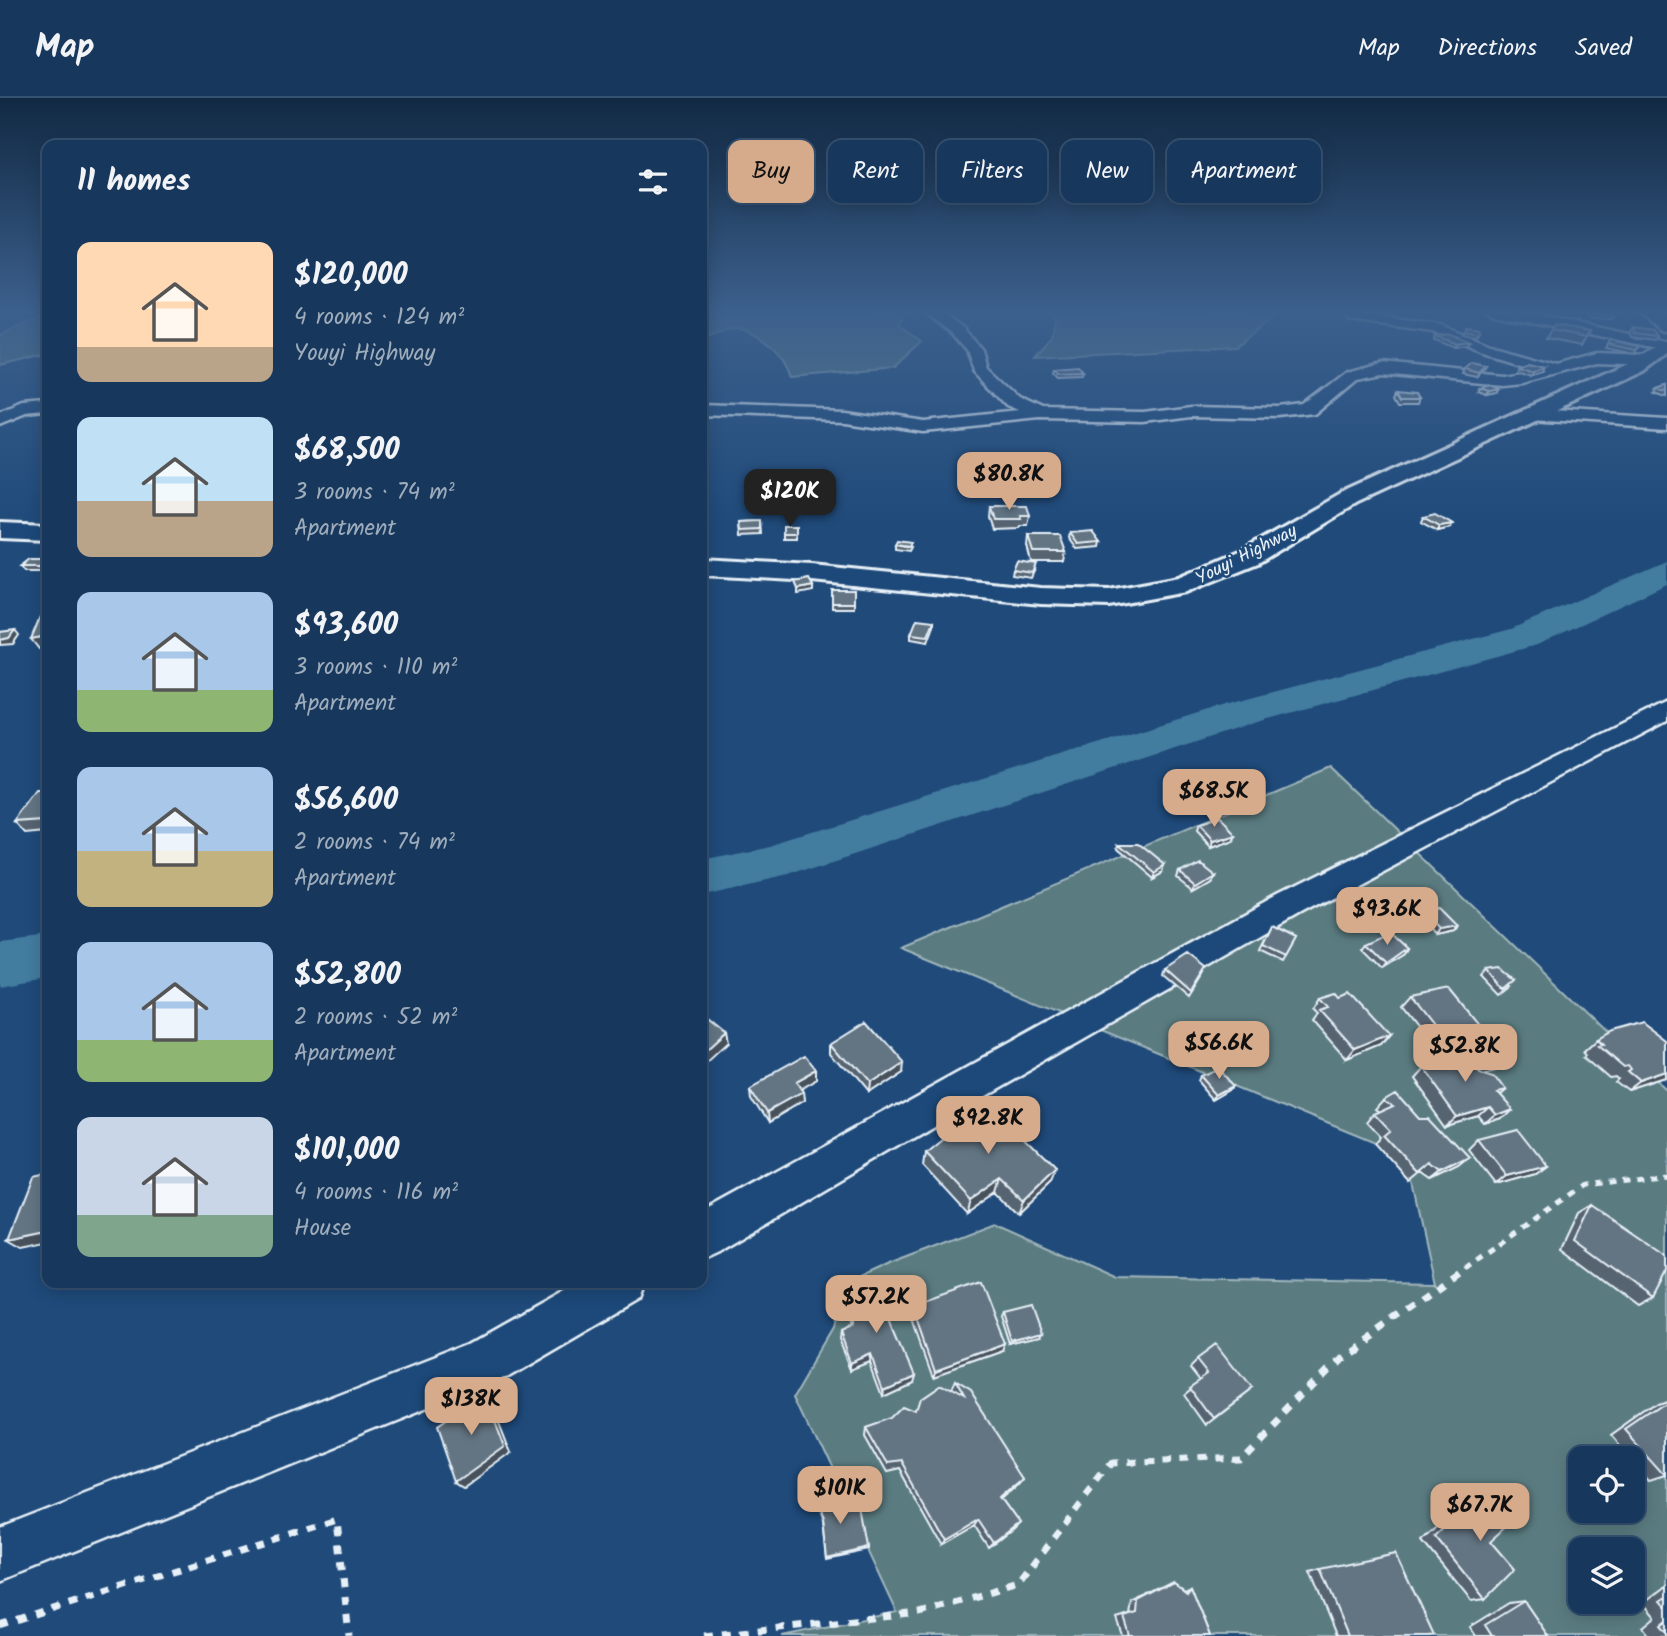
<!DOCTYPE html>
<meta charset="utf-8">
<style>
:root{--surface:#17385c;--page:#244365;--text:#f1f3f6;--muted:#9eacbb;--line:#365272;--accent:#d6ab8b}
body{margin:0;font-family:Kalam,sans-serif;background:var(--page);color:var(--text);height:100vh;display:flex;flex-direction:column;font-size:26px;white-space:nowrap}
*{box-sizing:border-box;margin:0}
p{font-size:23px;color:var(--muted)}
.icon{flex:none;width:38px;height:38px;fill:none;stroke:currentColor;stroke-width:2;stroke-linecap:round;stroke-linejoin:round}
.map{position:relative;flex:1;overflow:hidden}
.sheet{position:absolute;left:42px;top:42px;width:665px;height:1148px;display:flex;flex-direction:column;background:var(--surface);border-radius:14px;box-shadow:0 4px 18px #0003,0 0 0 2px var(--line)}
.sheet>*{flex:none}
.top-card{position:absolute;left:728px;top:42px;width:665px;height:63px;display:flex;gap:14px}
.tools{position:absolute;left:1568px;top:1348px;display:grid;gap:14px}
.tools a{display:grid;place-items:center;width:77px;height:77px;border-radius:14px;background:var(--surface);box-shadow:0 4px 18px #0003,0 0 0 2px var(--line);font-size:35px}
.price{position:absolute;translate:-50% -60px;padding:0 16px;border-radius:14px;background:var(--accent);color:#111;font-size:23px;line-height:46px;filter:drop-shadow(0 2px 4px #0008)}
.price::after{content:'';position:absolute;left:50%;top:42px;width:21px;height:16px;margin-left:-10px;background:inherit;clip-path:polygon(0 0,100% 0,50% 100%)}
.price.on{background:#222;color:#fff}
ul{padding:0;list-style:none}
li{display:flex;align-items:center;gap:21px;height:175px;padding:0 35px}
li span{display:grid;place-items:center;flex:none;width:196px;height:140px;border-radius:14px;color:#555}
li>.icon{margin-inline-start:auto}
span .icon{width:84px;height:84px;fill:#fffc;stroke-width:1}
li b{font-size:30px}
h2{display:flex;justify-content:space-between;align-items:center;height:84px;padding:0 35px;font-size:30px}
.tag{padding:0 24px;border-radius:14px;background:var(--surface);box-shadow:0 4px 18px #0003,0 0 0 2px var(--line);font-size:24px;line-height:63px}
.tag.on{background:var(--accent);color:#111}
header{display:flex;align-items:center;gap:42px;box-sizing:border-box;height:98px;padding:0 35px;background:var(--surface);border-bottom:2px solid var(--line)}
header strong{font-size:33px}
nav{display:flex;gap:38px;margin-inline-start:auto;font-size:24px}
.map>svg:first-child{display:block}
.green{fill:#5a7c81;stroke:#a1b6bc;stroke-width:2;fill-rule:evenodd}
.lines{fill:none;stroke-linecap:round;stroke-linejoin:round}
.river{fill:#437b9f;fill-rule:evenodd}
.street-casing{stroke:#e8f1f8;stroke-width:5}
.primary-casing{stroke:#e8f1f8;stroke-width:6}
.path-far1{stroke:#e8f1f8;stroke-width:5;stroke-dasharray:7 7;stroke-linecap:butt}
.path{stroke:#e8f1f8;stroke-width:7;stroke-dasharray:9 9;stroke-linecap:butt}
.street{fill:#1f4a7a;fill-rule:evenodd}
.primary{fill:#1f4a7a;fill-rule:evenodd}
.wall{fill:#566471;stroke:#e8f1f8;stroke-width:2}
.shaded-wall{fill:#46515c;stroke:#e8f1f8;stroke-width:2}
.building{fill:#647483;stroke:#e8f1f8;stroke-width:2}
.labels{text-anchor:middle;stroke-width:5;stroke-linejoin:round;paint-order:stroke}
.far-street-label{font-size:18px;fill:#e8f1f8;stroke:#1f4a7a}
</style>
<header>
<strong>Map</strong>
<nav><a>Map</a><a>Directions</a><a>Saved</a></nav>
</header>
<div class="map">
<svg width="1667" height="1538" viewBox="0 0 1667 1538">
<rect width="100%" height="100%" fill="#1f4a7a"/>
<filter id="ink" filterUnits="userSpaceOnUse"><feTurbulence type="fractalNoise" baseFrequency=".0143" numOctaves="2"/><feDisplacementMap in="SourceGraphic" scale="14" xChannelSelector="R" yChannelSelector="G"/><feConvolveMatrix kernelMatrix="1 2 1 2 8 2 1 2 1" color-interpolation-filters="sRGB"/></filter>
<g filter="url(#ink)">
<path class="green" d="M702 212H906L899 226 922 243 893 270 792 279C786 257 760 230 734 231 724 232 712 239 702 243Z
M1044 212H1284L1235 248 1035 258 1052 238 1055 219Z
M47 217V256L0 267V237Z
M1331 670 1667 993V1538H782L897 1514 795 1296 833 1231 846 1185 888 1166 995 1125 1115 1179 1435 1185 1407 1058 901 850ZM1580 1360H1633V1412H1580ZM1580 1451H1633V1503H1580Z"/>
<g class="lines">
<path class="river" d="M1667 463V486L1537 547 1254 625 788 778 702 797V761L770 747 1224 607 1511 531Z
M47 838V880L0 888V844Z"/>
<defs>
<path id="street" d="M922 212H938L963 230 981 251 986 269 1020 301 1043 312 1145 314 1191 308 1280 310 1304 307 1347 274 1383 265 1502 277 1538 271 1482 254 1433 234 1350 223 1348 220 1355 216 1441 227 1492 248 1556 266 1597 255 1649 257 1657 262 1649 267 1597 265 1522 285 1502 287 1383 275 1358 280 1315 316 1280 320 1191 318 1145 324 1040 322 923 334 842 322 702 317V307L842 312 923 324 1020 314 1008 309 974 273 967 252 953 236Z
M1487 212H1515L1662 243 1667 244V250L1662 251 1494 216Z
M47 306V316L27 318 0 329V318L24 308Z
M1537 312 1667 320V330L1531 321 1529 317Z
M1667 604V623L1301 816 977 1001 717 1154 702 1161V1115L1277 798Z
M578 1185H644L638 1201 503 1280 0 1483V1429L472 1245Z"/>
<path id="primary" d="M1637 212H1660L1667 219V233L1661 232Z
M1667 243V256L1644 273 1356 406 1258 465 1186 494 1109 508 1041 506 812 483 702 477V461L812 467 1041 490 1109 492 1179 479 1240 453 1340 396 1630 265Z
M0 424 47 426V442L0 440Z"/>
</defs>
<use href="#street" class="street-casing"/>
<use href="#primary" class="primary-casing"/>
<path class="path-far1" d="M1465 1170 1583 1087 1667 1077"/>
<path class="path" d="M0 1528 337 1421 349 1538
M704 1538 920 1515 1018 1487 1111 1365 1241 1360 1340 1257 1467 1168"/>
<use href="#street" class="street"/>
<use href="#primary" class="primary"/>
</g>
<path class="wall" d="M1585 212H1625L1623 215 1609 214 1614 218 1612 221H1591L1584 214Z
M1466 228 1480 230 1476 238 1462 236Z
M1633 229 1657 238 1655 242 1632 239 1630 233Z
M1551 232 1590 233 1582 247 1546 240Z
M1435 238 1468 244 1466 248 1453 250 1434 242Z
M1611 242 1640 248 1635 256 1606 250Z
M1486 268 1484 272 1477 279 1463 276 1465 271Z
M1517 268 1542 273 1531 277 1515 272Z
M1054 271 1083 275 1082 279 1058 280 1053 275Z
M1667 287V298L1656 294 1658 290Z
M1480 290 1496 295 1487 297 1478 294Z
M1398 292 1420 299 1418 304H1400L1396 297Z
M969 383 991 389 990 394 973 395 968 387Z
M989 408 1030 418 1028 428H1020L1019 430 992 431 988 418Z
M1423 418 1449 429 1437 432 1421 423Z
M762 423 763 436 742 437 741 424Z
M784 427H797V440H784Z
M1070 435 1101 444 1100 449 1077 451 1069 440Z
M1028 438 1066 454 1064 464H1031L1027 448Z
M895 446 911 449 909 453 895 451Z
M47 461 43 473H24L20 468Z
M1035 471 1031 480 1012 477 1013 472Z
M832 492H854V510H832Z
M934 523V528L928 544 911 541V536Z
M47 695V735L27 737 17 726Z
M1196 727 1230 740 1208 748 1194 733Z
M1119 745 1163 773 1152 779 1118 750Z
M1180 772 1210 780 1193 790 1178 778Z
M1424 815 1457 828 1453 833 1435 837 1421 820Z
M1272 829 1296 841 1283 864 1260 853Z
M1366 845 1407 850 1404 856 1382 870 1362 850Z
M1165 872 1204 876 1189 900 1163 878Z
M1489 873 1512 888 1501 897 1484 879Z
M1410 899 1471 939 1434 951 1401 909Z
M1320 900H1340L1389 938 1381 948 1347 962 1312 922 1317 915 1313 911Z
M1596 941 1666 982 1629 994 1616 984 1619 981 1616 978 1611 979 1586 957 1588 955 1585 951Z
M831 945 901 974 866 997 831 955Z
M1459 946 1502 963 1497 968 1480 972 1502 990 1496 995 1500 1021 1485 1026 1478 1018 1447 1027 1412 978 1421 968 1430 967 1428 964 1437 954H1456L1454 951Z
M816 973V983L799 992 802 1005 768 1025 751 998 750 988Z
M1201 977 1236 988 1233 992 1216 1002 1199 982Z
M1386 999 1420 1017 1470 1060 1459 1069 1432 1082 1422 1075 1410 1085 1375 1046 1381 1039 1367 1024 1375 1014 1381 1012 1377 1009Z
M1479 1042 1546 1068 1535 1076 1496 1087 1469 1052Z
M924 1053 1050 1085 1019 1115 998 1094 967 1116 922 1067Z
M1592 1107 1653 1200 1638 1208 1562 1151 1579 1115Z
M854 1190 912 1282 884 1295 872 1263 852 1271 840 1242 841 1235 852 1230 847 1216V1209L856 1205 853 1198Z
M914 1208 1002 1253 934 1277 912 1215Z
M1003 1214 1039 1239 1010 1246 1001 1218Z
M1198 1261 1252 1292 1207 1327 1184 1295 1201 1281 1191 1268Z
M955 1285 1025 1379 1019 1386 1001 1402 1018 1426 1012 1432 989 1450 974 1427 941 1446 900 1373 887 1376 865 1337 866 1329 916 1313 951 1294Z
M1667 1301V1377L1651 1382 1633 1362V1360H1631L1611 1337 1656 1305Z
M1488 1391 1491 1443 1485 1501 1471 1503 1423 1444 1475 1396Z
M810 1393 869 1450V1452L827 1461 823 1427Z
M1320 1471 1428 1538H1336L1310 1474Z
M1174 1484 1184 1491 1190 1488 1210 1538H1123L1117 1521 1130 1517 1132 1505Z
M1667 1487V1538H1650L1643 1529 1655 1519 1643 1505Z
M1524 1503 1548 1538H1476L1470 1529 1509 1505Z"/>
<path class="shaded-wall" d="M1468 244 1466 248 1453 250 1455 246Z
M1544 268 1542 273 1531 277 1533 273Z
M1499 291 1496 295 1487 297 1489 293Z
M1452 425 1449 429 1437 432 1439 427Z
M47 462V469L43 473 39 468Z
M813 488V493L798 496V491Z
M15 532 19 537 13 546 0 547V542Z
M47 538V549L39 551 31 541Z
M1233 735 1230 740 1208 748 1210 742Z
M1165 767 1163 773 1152 779 1154 774Z
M1213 774 1210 780 1193 790 1195 785Z
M1457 828 1453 833 1435 837 1439 831Z
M1407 850 1404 856 1382 870 1386 865Z
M1480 929 1471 939 1434 951 1443 941Z
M724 935 726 945 702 967V955Z
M1389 938 1381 948 1347 962 1355 952Z
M1502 963 1497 968 1471 974 1476 969Z
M902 964 901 974 866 997 867 987Z
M816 973V983L795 995 794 985Z
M1667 976V981L1666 982 1629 994 1641 985Z
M1236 988 1233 992 1216 1002 1219 997Z
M801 996 802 1005 768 1025 767 1015Z
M1488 1009 1478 1018 1447 1027 1457 1018Z
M1510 1011 1500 1021 1485 1026 1495 1017Z
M1470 1060 1459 1069 1432 1082 1442 1074Z
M1546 1068 1535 1076 1496 1087 1507 1078Z
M1055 1072 1050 1085 1019 1115 1024 1102Z
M1002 1081 998 1094 967 1116 971 1103Z
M47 1133V1144L23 1149 9 1141Z
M1041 1235 1039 1239 1010 1246 1012 1243Z
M1005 1246 1002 1253 934 1277 936 1271Z
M873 1256 872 1263 852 1271V1265Z
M914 1275 912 1282 884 1295 885 1288Z
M485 1296 491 1303 511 1354 464 1388 456 1383Z
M1025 1379 1019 1386 995 1408 1000 1401Z
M978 1421 974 1427 941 1446 944 1441Z
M1018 1426 1012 1432 989 1450 994 1445Z"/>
<path class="building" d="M1588 212H1607L1614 218 1593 217Z
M1555 227 1590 233 1586 239 1551 232Z
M1466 228 1480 230 1478 235 1464 232Z
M1633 229 1653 232 1657 238 1634 235Z
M1449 236 1468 244 1455 246 1435 238Z
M1611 242 1640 248 1637 252 1608 246Z
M1527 264 1544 268 1533 273 1517 268Z
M1472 265 1486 268 1479 275 1465 271Z
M1078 269 1083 275 1059 276 1054 271Z
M1490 287 1499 291 1489 293 1480 290Z
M1667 287V293L1658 290Z
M1398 292 1417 294 1420 299H1402Z
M986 382 991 389 973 390 969 383Z
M989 408H1027L1030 418H1020L1021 421H993Z
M1435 415 1452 425 1439 427 1423 418Z
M762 423V431L742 432 741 424Z
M784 427H797V435H784Z
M1093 433 1101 444 1078 446 1070 435Z
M1028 438H1060L1066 454H1033Z
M897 442 911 444 909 448 895 446Z
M29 461H47V462L39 468H20Z
M1017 463 1036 466 1032 475 1013 472Z
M809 481 813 488 798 491 795 484Z
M832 492H854V505H832Z
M47 517V538L31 541 40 519Z
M917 521 934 523 928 538 911 536Z
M15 532 9 540 0 542V534Z
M40 695H47V724L17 726Z
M1218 720 1233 735 1210 742 1196 727Z
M1119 745H1138L1165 767 1154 774Z
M1198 762 1213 774 1195 785 1180 772Z
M1439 810 1457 828 1439 831 1424 815Z
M1272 829 1296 841 1286 859 1263 848Z
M1390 834 1407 850 1386 865 1366 845Z
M1188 857 1206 871 1191 895 1165 872Z
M1502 871 1516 882 1505 891 1489 873Z
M1449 891 1480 929 1443 941 1410 899Z
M1336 895 1340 900 1350 896 1389 938 1355 952 1319 912 1328 909 1320 900Z
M702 917 724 935 702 955Z
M866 923 902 964 867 987 831 945Z
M1642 924 1667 943V976L1641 985 1628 974 1631 972 1628 968 1623 969 1597 947 1601 946 1596 941 1610 933Z
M1487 942 1502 963 1476 969 1459 946Z
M1437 954H1464L1478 971 1491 975 1502 990 1493 992 1510 1011 1495 1017 1488 1009 1457 1018 1421 968 1443 964Z
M804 958 816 973 794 985 801 996 767 1015 750 988Z
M1218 969 1236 988 1219 997 1201 977Z
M1398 992 1420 1017H1430L1470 1060 1442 1074 1432 1066 1420 1076 1384 1037 1391 1031 1375 1014 1395 1005 1386 999Z
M985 1003 1055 1072 1024 1102 1002 1081 971 1103 924 1053Z
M1518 1032 1546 1068 1507 1078 1479 1042Z
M47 1076V1133L9 1141 33 1079Z
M1592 1107 1667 1158V1173L1653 1200 1575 1143Z
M874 1181 914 1275 885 1288 873 1256 852 1265 841 1235 854 1229 847 1209 859 1204 854 1190Z
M981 1184 1005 1246 936 1271 914 1208Z
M1031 1207 1041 1235 1012 1243 1003 1214Z
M1217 1247 1252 1292 1214 1321 1190 1288 1209 1275 1198 1261Z
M955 1285 971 1295 1025 1379 1000 1401 1018 1426 994 1445 978 1421 944 1441 902 1366 888 1368 866 1329 892 1320 904 1308 916 1313 920 1300 939 1287 964 1301Z
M485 1296 505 1348 456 1383 437 1329Z
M1667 1303V1377L1626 1331Z
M824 1389 830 1394 839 1416 862 1411 869 1450 827 1460 823 1425 810 1393Z
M1488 1391 1515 1421 1491 1443 1515 1471 1485 1501 1436 1440Z
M1396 1455 1434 1537 1428 1538H1348L1320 1471Z
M1174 1484 1186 1493 1190 1488 1210 1538H1130L1124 1519 1137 1515 1138 1503Z
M1667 1498V1509L1661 1502Z
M1524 1503 1548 1538H1492L1485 1527Z
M1667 1522V1534L1661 1527Z"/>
</g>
<linearGradient id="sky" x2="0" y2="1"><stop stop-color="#112943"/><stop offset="0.5" stop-color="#3c608d"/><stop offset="1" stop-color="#3c608d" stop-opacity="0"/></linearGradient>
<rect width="1667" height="428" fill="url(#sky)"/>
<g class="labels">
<g class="far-street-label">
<text transform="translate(1246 456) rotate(-27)" y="6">Youyi Highway</text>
</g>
</g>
</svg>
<div class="tools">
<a><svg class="icon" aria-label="locate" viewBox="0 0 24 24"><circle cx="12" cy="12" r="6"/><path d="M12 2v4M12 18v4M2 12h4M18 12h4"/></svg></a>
<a><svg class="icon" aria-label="layers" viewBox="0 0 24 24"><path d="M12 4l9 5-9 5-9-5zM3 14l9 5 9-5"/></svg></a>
</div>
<b class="price" style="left:1009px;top:414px">$80.8K</b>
<b class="price on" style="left:790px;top:431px">$120K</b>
<b class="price" style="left:1214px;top:731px">$68.5K</b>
<b class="price" style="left:1387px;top:849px">$93.6K</b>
<b class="price" style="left:1219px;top:983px">$56.6K</b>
<b class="price" style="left:1465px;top:986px">$52.8K</b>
<b class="price" style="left:988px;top:1058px">$92.8K</b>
<b class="price" style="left:876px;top:1237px">$57.2K</b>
<b class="price" style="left:471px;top:1339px">$138K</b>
<b class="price" style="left:840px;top:1428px">$101K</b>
<b class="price" style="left:1480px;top:1445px">$67.7K</b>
<div class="top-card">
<a class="tag on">Buy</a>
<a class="tag">Rent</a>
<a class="tag">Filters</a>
<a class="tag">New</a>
<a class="tag">Apartment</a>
</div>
<section class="sheet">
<h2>11 homes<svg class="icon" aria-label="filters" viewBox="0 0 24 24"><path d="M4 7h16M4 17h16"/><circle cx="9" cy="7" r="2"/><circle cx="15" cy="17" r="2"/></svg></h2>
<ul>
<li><span style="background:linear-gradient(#ffd9b3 75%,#b9a48a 0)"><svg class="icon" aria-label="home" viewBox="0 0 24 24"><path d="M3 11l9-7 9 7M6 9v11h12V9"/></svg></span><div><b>$120,000</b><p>4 rooms · 124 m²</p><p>Youyi Highway</p></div></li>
<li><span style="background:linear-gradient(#bfe0f5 60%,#b9a48a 0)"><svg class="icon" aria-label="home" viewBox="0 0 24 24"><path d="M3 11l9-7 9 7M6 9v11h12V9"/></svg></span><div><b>$68,500</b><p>3 rooms · 74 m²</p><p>Apartment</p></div></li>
<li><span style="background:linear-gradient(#a9c7e8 70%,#8fb573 0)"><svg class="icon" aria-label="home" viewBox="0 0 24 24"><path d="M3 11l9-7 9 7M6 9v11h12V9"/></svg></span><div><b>$93,600</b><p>3 rooms · 110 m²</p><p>Apartment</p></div></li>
<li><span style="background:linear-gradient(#a9c7e8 60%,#c2b280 0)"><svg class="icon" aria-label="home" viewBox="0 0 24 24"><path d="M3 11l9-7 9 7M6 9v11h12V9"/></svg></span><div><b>$56,600</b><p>2 rooms · 74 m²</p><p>Apartment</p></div></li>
<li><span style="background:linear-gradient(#a9c7e8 70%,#8fb573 0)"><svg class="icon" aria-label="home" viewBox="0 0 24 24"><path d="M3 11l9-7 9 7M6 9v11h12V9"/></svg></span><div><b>$52,800</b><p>2 rooms · 52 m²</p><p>Apartment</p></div></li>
<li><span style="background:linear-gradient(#c9d6e8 70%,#7fa58c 0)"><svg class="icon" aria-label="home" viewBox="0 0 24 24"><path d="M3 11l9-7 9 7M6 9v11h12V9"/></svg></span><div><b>$101,000</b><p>4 rooms · 116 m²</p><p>House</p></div></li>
</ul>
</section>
</div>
